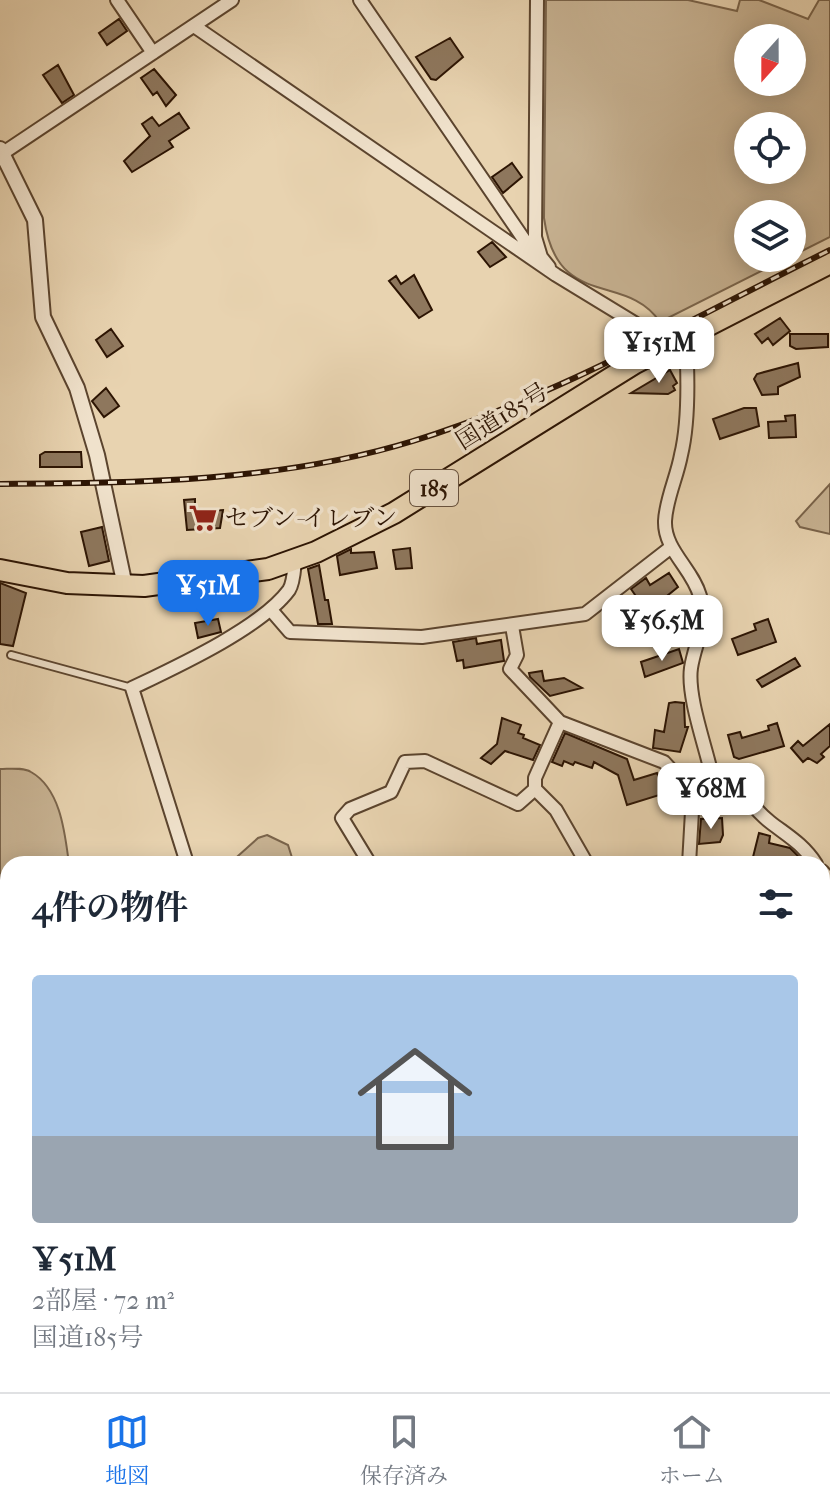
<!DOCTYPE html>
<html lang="ja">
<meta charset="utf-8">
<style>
:root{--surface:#fff;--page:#f2f2f3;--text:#1f2937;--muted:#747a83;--line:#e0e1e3;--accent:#1a73e8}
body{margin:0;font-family:"IM FELL French Canon","Noto Serif JP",serif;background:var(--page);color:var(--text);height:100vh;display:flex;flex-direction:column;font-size:30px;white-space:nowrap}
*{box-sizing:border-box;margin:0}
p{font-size:26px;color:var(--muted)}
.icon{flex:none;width:44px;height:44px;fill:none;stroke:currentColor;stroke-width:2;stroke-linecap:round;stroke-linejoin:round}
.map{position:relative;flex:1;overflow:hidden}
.sheet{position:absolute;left:0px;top:856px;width:830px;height:536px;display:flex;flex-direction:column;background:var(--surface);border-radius:24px 24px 0 0;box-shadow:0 4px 20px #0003}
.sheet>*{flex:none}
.needle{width:52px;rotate:201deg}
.buttons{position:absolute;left:734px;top:24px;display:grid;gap:16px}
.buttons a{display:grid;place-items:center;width:72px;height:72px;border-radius:50%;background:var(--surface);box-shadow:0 4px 20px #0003;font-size:40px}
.price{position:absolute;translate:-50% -68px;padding:0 18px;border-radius:16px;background:#fff;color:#222;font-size:26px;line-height:52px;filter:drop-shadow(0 2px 4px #0008)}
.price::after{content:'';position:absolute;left:50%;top:48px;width:24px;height:18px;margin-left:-12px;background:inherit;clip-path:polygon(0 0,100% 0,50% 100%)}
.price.selected{background:var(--accent);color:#fff}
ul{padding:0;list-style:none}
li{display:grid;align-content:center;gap:16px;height:424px;padding:0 32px}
li span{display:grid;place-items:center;height:248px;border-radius:8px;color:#555}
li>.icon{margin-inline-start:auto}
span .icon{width:144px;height:144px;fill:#fffc;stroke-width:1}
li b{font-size:34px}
h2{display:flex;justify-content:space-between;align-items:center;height:96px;padding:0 32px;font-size:34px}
.tab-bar{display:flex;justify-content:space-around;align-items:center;height:112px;border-top:2px solid var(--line);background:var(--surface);font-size:22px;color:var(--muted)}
.tab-bar a{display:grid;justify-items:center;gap:4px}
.tab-bar .selected{color:var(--accent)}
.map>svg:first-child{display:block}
.green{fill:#c8b393;stroke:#7a644b;stroke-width:2;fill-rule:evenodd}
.building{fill:#8e775d;stroke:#2c1403;stroke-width:2}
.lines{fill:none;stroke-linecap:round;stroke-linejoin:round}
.service-casing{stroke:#5b442e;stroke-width:10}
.minor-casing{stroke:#5b442e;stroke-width:16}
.tertiary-casing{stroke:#5b442e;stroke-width:18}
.trunk-casing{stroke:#2c1403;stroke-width:24}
.service{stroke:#f0e2cc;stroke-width:6}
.minor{stroke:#f0e2cc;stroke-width:12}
.tertiary{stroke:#f0e2cc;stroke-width:14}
.trunk{stroke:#e8d3b0;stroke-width:20}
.rail-casing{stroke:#2c1403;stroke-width:6}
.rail{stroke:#f0e2cc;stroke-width:3;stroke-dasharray:9;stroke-linecap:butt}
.labels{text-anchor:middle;stroke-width:7;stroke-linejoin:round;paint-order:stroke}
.shield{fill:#f0e2cc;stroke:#67523f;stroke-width:2}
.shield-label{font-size:22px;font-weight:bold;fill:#2c1403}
.street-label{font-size:24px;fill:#2c1403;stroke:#f0e2cc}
.poi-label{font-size:24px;fill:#2c1403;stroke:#f0e2cc;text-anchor:start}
</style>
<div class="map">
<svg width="830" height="1392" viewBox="0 0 830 1392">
<rect width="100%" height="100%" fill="#e8d3b0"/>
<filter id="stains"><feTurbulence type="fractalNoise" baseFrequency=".0025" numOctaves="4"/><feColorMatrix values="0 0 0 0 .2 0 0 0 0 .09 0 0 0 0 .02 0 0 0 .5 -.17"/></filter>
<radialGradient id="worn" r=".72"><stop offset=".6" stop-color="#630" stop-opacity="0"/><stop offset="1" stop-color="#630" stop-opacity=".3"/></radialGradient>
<path class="green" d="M546 0H688L737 11 740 0H759L808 19 819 0H830V237L792 256V214H748V258H787L660 322C626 271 557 312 544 218ZM748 38H792V82H748ZM748 126H792V170H748Z
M830 484V534L800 527 796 521Z
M0 769C10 769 23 767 31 772 61 789 65 834 69 864H8V1014L0 1015Z
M267 835 288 845 294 864H229L258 838Z
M0 1134 8 1138V1235L0 1232Z
M822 1181 830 1182V1392H0V1345H8V1384H822Z"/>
<path class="building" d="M119 19 127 31 107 45 99 33Z
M450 38 463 57 436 80 431 79 416 57Z
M58 65 74 95 62 103 43 75Z
M154 69 176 95 166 106 157 92 153 95 141 78Z
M179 113 189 128 169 141 173 147 132 172 124 161 150 136 142 124 152 117 159 126Z
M512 163 522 177 503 193 492 177Z
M492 242 506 257 490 267 478 252Z
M414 275 432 310 419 318 389 281 396 276 401 284Z
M780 318 790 331 773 345 768 338 762 343 755 334Z
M111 329 123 346 107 357 96 340Z
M790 334H828V347L796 349 790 346Z
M798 363 800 377 778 387V394L762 395 754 379 757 374Z
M670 370 677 383 673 386 675 390 668 394 631 393Z
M106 388 119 406 104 417 92 401Z
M744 408H756L759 426 720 439 713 419Z
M795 415 796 437 769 438 768 422 786 421 785 416Z
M45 452H81L82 467H40V455Z
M195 499V512L223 510 220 528 187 530 184 500Z
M102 527 109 561 89 566 81 532Z
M410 548 412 568 396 569 393 550Z
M351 549V553L374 552 377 568 340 575 337 556Z
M319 565 325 600H328L332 624H318L308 569Z
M669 573 678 587 647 612 631 589 646 578 650 585Z
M0 583 26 593 13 646 0 644Z
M218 619 221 632 198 638 195 623Z
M768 619 776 642 738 655 732 639 756 630 754 624Z
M476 638 477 644 501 640 504 661 464 668 463 660 457 661 453 642Z
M679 649 683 663 645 677 641 662Z
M795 658 800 666 762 687 757 680Z
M542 671 544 681 564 678 582 688 550 696 530 677 529 673Z
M675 702 684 703 685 727H688L680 752 653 748 655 730 664 732 669 703Z
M502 718 521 725 518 733 524 735 523 738 540 745 533 760 505 751 491 764 481 758 497 744Z
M777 723 784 746 739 759 734 757 728 735 740 732 742 738 769 730 768 726Z
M830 724V746L821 754 824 757 817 763 808 758 803 762 791 748 798 741 803 746Z
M565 733 627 759 634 780 657 773 666 793 627 805 618 775 594 762 592 768 575 762 573 765 564 761 562 766 552 762Z
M722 818 723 835 720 842 699 844 701 819Z
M759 833 770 836 769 843 790 848 798 856 796 864 752 861Z"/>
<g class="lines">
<defs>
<path id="service" d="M11 655 132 688"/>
<path id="minor" d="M117 0 153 53
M360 0 527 244 532 258
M537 0 535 237 541 257 549 267
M194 26 556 275 656 336 687 364C688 394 688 426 681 455 677 477 666 499 665 521 664 550 692 568 700 596 708 624 695 642 691 668 687 697 706 747 712 776
M0 155 232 0
M271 610 290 632 422 637 585 614 670 548
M512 626 517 655 510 669 560 722 664 762 693 794
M712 776C750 789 744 802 770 822 788 836 803 844 816 864
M535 789 556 810 587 864
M186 860 132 688C176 667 261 628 289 590 294 582 294 569 295 560
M370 864 342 818 350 809 391 792 405 762 425 761 518 804 535 789V778L560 722
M689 864 693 794 712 776
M822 871 830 880
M822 896 830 895
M822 1128 830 1133
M0 1240 8 1243"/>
<path id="tertiary" d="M0 149 35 220 43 317 77 388 97 455 125 586"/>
<path id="trunk" d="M0 570 67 583 144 586 268 569 316 552 394 513 635 363 830 263"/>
</defs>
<use href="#service" class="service-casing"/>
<use href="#minor" class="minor-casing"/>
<use href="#tertiary" class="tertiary-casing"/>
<use href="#trunk" class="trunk-casing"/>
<use href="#service" class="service"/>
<use href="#minor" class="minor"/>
<use href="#tertiary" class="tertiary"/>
<use href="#trunk" class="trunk"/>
<defs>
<path id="rail" d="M0 484C138 483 280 482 413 441 559 396 694 317 830 250"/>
</defs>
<use href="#rail" class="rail-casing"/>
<use href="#rail" class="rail"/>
</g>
<defs>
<symbol id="supermarket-bare" viewBox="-9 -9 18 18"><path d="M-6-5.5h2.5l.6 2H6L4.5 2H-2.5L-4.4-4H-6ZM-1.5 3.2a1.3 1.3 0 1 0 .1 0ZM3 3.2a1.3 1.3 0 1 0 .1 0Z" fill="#8f2418" stroke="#f0e2cc" stroke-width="2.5" paint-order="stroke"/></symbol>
</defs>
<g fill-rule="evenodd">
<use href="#supermarket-bare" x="183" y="498" width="40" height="40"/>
</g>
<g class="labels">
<rect class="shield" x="410" y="470" width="48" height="36" rx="6"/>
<g class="shield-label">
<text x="434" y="496">185</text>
</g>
<g class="street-label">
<text transform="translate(502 416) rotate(-32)" y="8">国道185号</text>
</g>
<g class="poi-label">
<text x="225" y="526">セブン-イレブン</text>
</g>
</g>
<rect width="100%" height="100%" filter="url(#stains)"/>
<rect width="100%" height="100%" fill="url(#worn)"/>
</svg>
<div class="buttons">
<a><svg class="needle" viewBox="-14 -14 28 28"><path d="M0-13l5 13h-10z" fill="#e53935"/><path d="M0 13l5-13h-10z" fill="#747a83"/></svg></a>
<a><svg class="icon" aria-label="locate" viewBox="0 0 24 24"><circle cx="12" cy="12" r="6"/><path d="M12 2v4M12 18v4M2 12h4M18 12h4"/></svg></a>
<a><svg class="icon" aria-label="layers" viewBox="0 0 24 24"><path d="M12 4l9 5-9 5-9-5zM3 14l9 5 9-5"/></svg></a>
</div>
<b class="price" style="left:659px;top:385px">¥151M</b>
<b class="price selected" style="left:208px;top:628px">¥51M</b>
<b class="price" style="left:662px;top:663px">¥56.5M</b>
<b class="price" style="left:711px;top:831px">¥68M</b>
<section class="sheet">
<h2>4件の物件<svg class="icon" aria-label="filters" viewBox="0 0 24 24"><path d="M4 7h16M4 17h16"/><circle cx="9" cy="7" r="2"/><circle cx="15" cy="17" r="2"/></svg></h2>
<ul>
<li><span style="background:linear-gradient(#a9c7e8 65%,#9aa5b1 0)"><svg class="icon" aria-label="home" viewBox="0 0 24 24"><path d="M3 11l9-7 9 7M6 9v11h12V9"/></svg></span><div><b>¥51M</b><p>2部屋 · 72 m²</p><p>国道185号</p></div></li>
</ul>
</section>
</div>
<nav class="tab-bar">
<a class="selected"><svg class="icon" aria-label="map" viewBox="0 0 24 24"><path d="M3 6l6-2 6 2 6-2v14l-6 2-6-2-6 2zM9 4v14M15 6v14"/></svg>地図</a>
<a><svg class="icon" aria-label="saved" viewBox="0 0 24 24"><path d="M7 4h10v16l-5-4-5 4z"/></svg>保存済み</a>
<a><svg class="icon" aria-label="home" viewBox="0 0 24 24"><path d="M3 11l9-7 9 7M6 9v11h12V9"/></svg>ホーム</a>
</nav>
